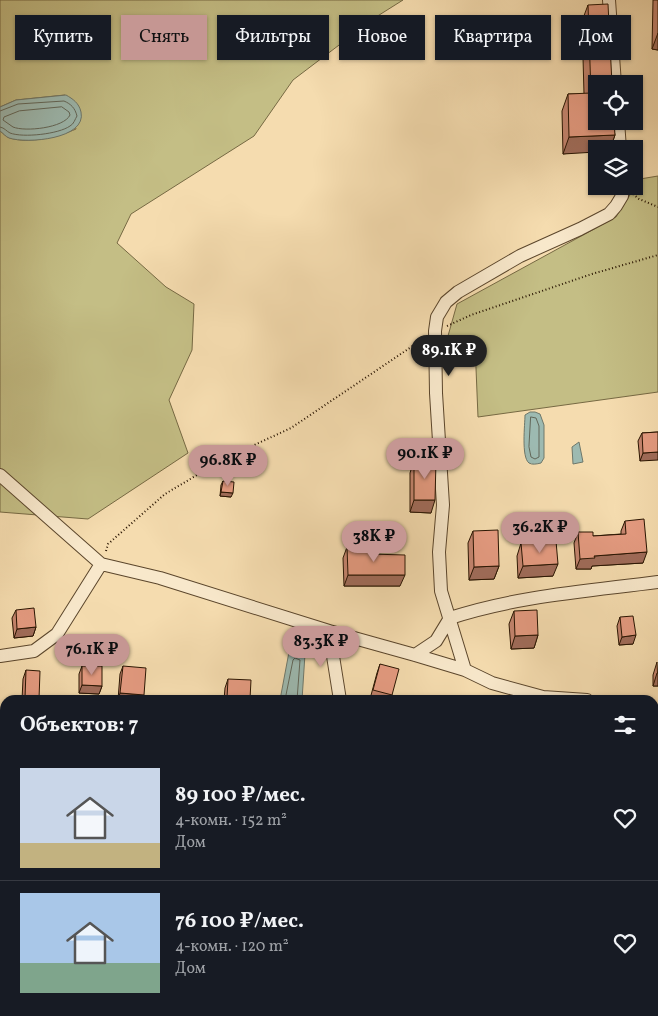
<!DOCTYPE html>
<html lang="ru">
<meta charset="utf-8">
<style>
:root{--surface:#171b24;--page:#20242c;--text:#f1f3f6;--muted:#9ea1a6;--line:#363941;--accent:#c59692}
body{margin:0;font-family:Vollkorn,serif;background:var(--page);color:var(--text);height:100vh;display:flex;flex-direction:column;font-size:19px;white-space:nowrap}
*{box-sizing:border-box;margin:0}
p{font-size:16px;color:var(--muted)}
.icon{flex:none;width:28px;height:28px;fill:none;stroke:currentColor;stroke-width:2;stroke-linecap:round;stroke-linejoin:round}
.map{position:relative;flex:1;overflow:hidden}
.drawer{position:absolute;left:0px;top:695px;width:659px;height:321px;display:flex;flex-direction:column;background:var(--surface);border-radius:15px 15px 0 0;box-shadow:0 1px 4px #0004}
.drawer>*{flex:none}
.banner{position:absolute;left:15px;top:15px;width:629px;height:45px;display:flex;gap:10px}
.controls{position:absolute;left:588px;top:75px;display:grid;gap:10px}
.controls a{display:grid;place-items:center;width:55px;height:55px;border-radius:0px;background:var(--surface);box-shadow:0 1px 4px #0004;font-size:25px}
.price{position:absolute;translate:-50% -42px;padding:0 11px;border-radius:18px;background:var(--accent);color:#111;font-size:16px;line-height:32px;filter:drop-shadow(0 1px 2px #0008)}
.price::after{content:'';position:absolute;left:50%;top:30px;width:15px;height:11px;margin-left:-8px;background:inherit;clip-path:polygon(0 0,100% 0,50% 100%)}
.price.on{background:#222;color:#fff}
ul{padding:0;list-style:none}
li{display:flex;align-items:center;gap:15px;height:125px;padding:0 20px}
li+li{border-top:1px solid var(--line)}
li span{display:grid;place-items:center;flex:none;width:140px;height:100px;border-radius:0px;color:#555}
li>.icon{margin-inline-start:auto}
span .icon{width:60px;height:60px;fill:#fffc;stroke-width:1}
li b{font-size:21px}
h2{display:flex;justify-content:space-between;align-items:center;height:60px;padding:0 20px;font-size:21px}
.pill{padding:0 18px;border-radius:0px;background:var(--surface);box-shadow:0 1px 4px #0004;font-size:18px;line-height:45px}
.pill.on{background:var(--accent);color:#111}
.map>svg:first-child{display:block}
.green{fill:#c4be85;stroke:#766943}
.water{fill:#9dbab1;stroke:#6e786b}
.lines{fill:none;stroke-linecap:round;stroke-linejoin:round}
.shore{stroke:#626759;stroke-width:1}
.minor-casing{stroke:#5b462c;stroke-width:14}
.path{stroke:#281401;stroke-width:2;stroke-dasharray:1 2.5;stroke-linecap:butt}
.minor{stroke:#f8e8cb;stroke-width:12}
.wall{fill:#c5856f;stroke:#281401}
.shaded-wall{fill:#a06c5a;stroke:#281401}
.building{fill:#e59b81;stroke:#281401}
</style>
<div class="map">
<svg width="658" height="1016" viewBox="0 0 658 1016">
<rect width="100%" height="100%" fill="#f5dcaf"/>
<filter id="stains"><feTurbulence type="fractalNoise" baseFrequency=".004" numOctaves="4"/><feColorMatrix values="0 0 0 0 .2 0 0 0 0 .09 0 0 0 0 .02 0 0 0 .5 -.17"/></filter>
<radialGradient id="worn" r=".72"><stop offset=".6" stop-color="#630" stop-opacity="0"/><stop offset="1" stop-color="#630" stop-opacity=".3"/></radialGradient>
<path class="green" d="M0 0H403L376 17 293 80 254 136 131 214 117 243 166 287 194 304 192 350 169 400 188 453 88 519 0 512V131C3 133 6 137 10 138 29 144 58 137 76 129L65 95 16 100 0 107Z
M658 176V392L478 417 475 344 446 343 457 304 616 217 640 179Z
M5 742V898L0 897V751Z"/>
<path class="water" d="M66 95C73 99 79 103 81 112 87 139 27 144 9 138 6 137 3 133 0 131V107L16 100Z
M530 412H535L540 414 544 425V458L541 463C537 464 532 465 529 463 521 457 525 424 525 415Z
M579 442 583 462 573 464 572 447Z
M289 652 305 654 302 700H280Z"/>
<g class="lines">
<path class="shore" d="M62 107 69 112 70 115C64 128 25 132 13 127 10 125 6 122 3 120L4 117 19 111Z
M0 111 18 104 64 101C71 104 75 108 77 116 75 119 74 124 70 126 59 134 23 138 10 133 6 131 5 128 0 127
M531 417 536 418 539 426V457L535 459 531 457 529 447Z
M285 700 293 660 295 658 300 660 297 700"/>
<defs>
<path id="minor" d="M609 0 615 84
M618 121 620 149
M0 475 101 564
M329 631 340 700
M415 655 436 641 450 618C517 596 589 591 658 582
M0 656 34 651 57 634 101 564 160 578 329 631 415 655 465 670 492 683 543 697 587 700
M465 670 441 591 439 552 443 505 436 393 435 331 437 317 446 302 458 292 520 256 580 229 609 214 616 206 622 196 623 186
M654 714 658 715
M654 892H658
M379 1011V1016
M61 1016 62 1011"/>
</defs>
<use href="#minor" class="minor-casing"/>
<path class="path" d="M633 194 639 199 658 207
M447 326 471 315 592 274 658 255
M106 551 108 544 165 494 224 459 291 428 423 339"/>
<use href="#minor" class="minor"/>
</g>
<path class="wall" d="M653 0H658V50L652 49Z
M588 5 615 135 610 149H596L563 154 562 111 568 94H584L582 21Z
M658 432 640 461 638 441 642 433Z
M414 460 431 513 410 512V473Z
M223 481 231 497 220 496 221 485Z
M625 521 643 563 592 566 591 569H576L574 543 578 532 593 536 621 534V531Z
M473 531 499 566 494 579 469 580 468 543Z
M521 543 553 576 518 578 517 556Z
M347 547 370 554 400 586H344L343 558Z
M16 610 36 627 33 636 14 638 12 618Z
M514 611 538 635 534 648 511 649 509 624Z
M620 617 633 644 619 645 617 626Z
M657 662 658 686H653V675Z
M380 664 392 695 391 700H374L370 699 377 673Z
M82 666 102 686 99 694 79 693V674Z
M123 666 142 700H118L120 674Z
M26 670 39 699V700H22L23 679Z
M228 679 250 699V700H224L225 688Z"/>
<path class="shaded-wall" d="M658 33V50L652 49Z
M615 135 610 149H596V152L563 154 569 137Z
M658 452V460L640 461 643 453Z
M221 492 233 493 231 497 220 496Z
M414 500H435L431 513 410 512Z
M647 552 643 563 592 566 591 569H576L580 559 594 556Z
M558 564 553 576 518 578 523 566Z
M499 566 494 579 469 580 474 567Z
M348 575H405L400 586H344Z
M36 627 33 636 14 638 17 629Z
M538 635 534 648 511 649 515 636Z
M636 635 633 644 619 645 622 637Z
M657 673H658V686H653Z
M82 685 102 686 99 694 79 693Z
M120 693 144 695 142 700H118Z
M25 698 39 699V700H24Z
M227 698 250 699V700H227Z"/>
<path class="building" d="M608 4 612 84H596V121H614L615 135 569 137 568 94 591 93 588 5Z
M658 432V452L643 453 642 433Z
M414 460 436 461 435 500H414Z
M223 481 234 482 233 493 221 492Z
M644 519 647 552 594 556 595 558 580 559 578 532H593V536L626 534 625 521Z
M498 530 499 566 474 567 473 531Z
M556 541 558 564 523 566 521 543Z
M370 546V554L405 555V575H348L347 547Z
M34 608 36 627 17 629 16 610Z
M537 610 538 635 515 636 514 611Z
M633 616 636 635 622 637 620 617Z
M380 664 399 669 392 695 373 690Z
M82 666H102V686L82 685Z
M123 666 146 668 144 695 120 693Z
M26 670 40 671 39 699 25 698Z
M228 679 251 680 250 699 227 698Z
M535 1011H556V1016H511H535Z
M451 1012H478V1016H451Z
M620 1013H640V1016H620Z"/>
<rect width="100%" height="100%" filter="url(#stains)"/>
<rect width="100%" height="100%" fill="url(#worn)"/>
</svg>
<div class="controls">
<a><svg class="icon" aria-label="locate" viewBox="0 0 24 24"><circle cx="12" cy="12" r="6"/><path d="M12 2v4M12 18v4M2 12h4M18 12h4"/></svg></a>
<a><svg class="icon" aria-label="layers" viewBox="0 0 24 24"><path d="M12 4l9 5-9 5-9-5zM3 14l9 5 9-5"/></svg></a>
</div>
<b class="price on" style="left:449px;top:377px">89.1K ₽</b>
<b class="price" style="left:425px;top:480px">90.1K ₽</b>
<b class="price" style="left:228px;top:487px">96.8K ₽</b>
<b class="price" style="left:540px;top:554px">36.2K ₽</b>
<b class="price" style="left:374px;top:563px">38K ₽</b>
<b class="price" style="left:321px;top:668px">83.3K ₽</b>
<b class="price" style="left:92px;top:676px">76.1K ₽</b>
<div class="banner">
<a class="pill">Купить</a>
<a class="pill on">Снять</a>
<a class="pill">Фильтры</a>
<a class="pill">Новое</a>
<a class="pill">Квартира</a>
<a class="pill">Дом</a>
</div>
<section class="drawer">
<h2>Объектов: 7<svg class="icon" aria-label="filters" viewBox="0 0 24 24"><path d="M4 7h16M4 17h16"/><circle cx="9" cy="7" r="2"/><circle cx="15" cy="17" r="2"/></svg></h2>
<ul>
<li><span style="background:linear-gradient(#c9d6e8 75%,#c2b280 0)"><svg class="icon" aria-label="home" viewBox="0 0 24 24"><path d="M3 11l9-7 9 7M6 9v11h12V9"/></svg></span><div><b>89 100 ₽/мес.</b><p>4-комн. · 152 m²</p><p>Дом</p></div><svg class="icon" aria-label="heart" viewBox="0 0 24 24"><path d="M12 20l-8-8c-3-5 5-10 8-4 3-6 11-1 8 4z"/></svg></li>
<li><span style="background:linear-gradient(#a9c7e8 70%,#7fa58c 0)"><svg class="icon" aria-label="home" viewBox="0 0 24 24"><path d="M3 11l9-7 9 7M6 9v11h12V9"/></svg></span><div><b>76 100 ₽/мес.</b><p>4-комн. · 120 m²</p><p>Дом</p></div><svg class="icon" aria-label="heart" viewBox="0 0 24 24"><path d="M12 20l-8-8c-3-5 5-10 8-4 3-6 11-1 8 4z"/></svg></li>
</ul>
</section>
</div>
